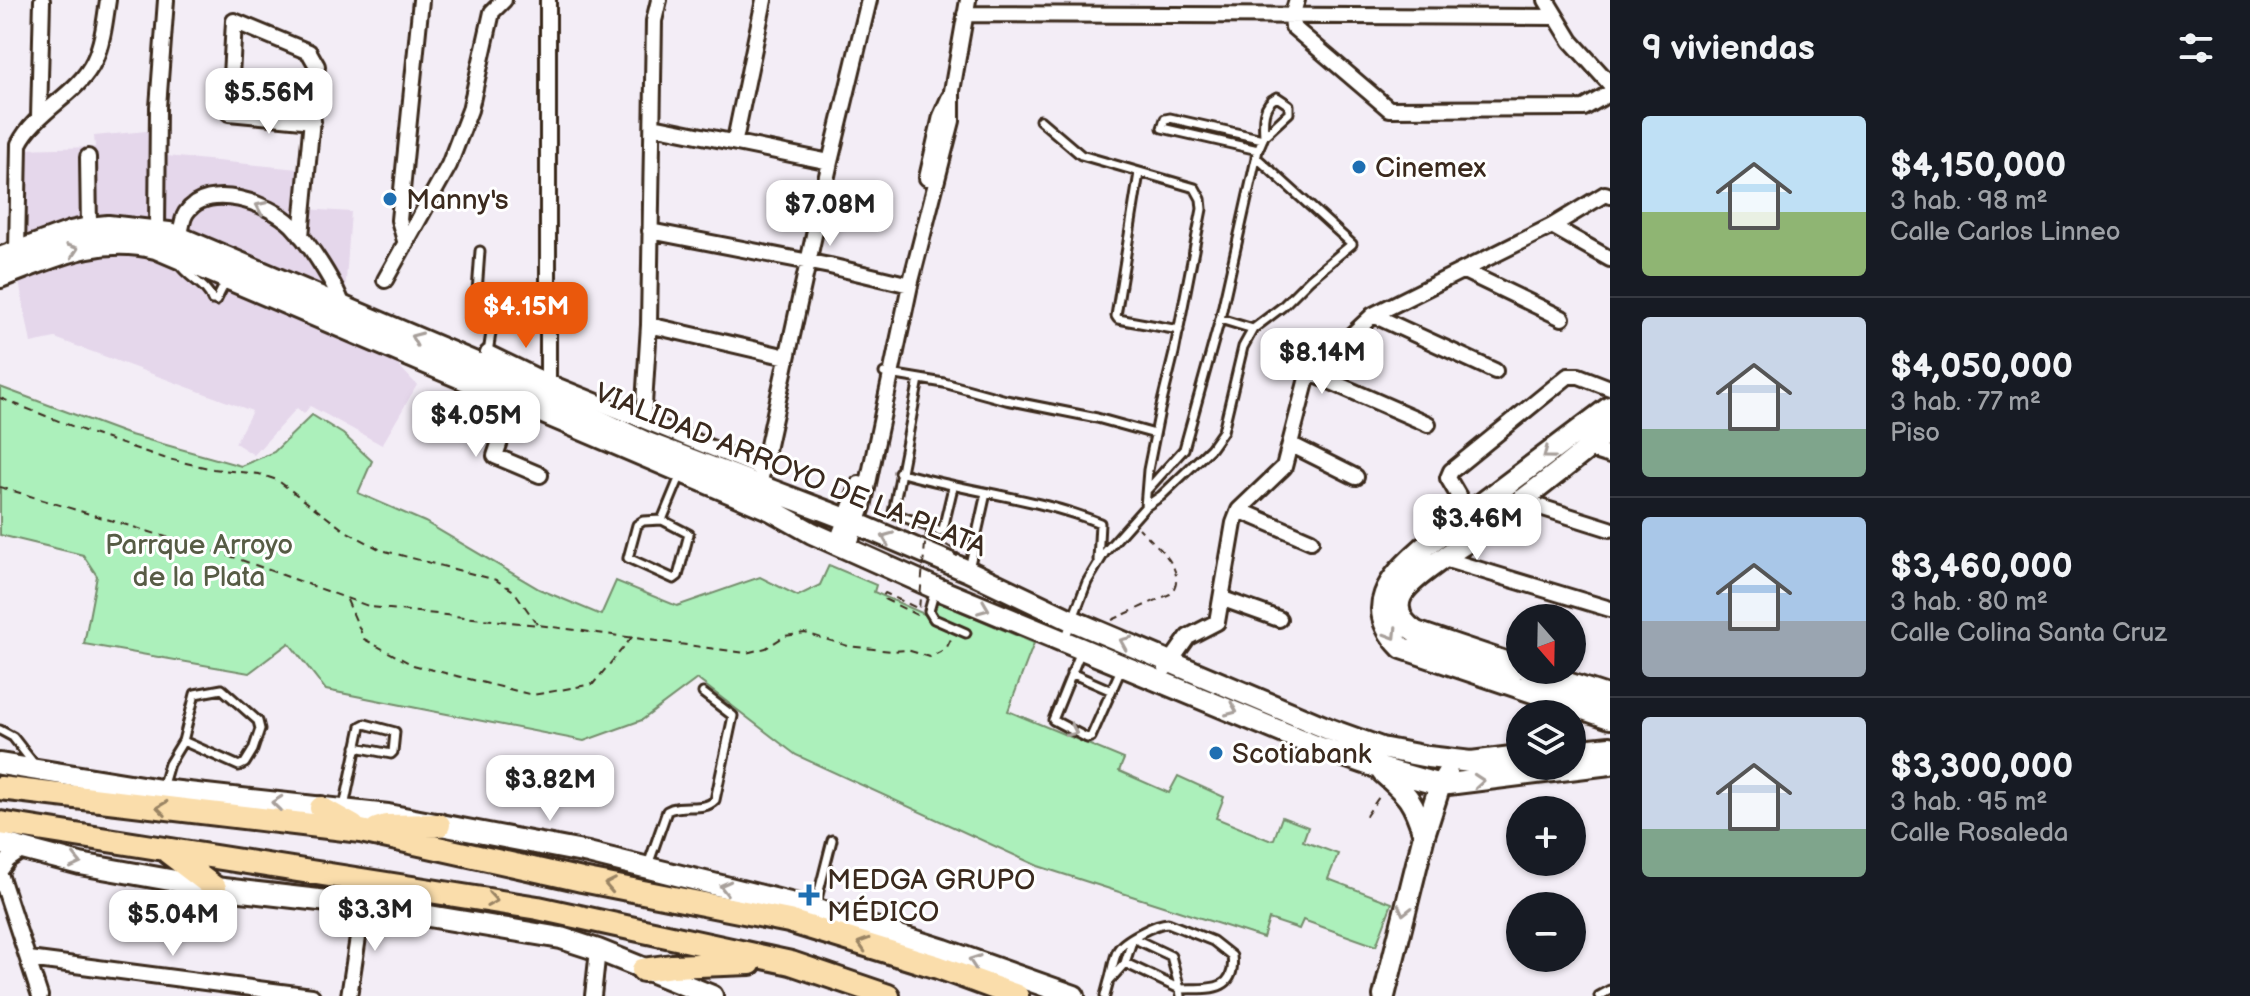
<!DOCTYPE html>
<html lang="es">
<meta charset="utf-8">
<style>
:root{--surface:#171b24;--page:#242831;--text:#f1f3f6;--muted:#9ea1a6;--line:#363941;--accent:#ea580c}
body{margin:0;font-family:"Balsamiq Sans",sans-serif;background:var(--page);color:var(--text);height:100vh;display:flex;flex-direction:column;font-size:30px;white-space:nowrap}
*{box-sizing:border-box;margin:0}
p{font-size:26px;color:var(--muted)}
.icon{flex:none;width:44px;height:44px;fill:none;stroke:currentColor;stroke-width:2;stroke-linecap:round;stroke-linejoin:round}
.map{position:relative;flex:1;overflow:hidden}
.drawer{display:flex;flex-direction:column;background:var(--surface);width:640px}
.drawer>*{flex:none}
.needle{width:52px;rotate:160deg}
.tools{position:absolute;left:1506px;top:604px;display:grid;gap:16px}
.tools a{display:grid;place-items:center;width:80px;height:80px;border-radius:50%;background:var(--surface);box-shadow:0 2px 6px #0004;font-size:40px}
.price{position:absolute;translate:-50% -68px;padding:0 18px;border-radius:16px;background:#fff;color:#222;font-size:26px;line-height:52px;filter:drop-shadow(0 2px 4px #0008)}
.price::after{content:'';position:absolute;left:50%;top:48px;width:24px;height:18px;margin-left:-12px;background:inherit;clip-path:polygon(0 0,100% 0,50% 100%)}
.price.current{background:var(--accent);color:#fff}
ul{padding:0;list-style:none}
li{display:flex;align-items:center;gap:24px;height:200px;padding:0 32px}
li+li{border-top:2px solid var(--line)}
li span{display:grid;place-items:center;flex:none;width:224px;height:160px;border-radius:8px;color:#555}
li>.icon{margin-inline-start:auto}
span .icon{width:96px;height:96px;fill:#fffc;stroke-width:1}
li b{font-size:34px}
h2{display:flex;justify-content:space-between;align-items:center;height:96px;padding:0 32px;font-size:34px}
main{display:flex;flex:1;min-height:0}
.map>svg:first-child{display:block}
.built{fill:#e5d7eb}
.green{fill:#acf0bb;stroke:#748d6c;stroke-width:2}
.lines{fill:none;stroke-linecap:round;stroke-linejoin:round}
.lane-casing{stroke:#3b2a1e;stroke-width:13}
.street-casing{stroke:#3b2a1e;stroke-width:20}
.secondary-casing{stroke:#3b2a1e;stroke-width:26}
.primary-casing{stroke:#3b2a1e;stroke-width:28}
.path{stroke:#3b2a1e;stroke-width:2;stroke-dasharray:8 6;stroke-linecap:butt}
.lane{stroke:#fff;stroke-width:7}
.street{stroke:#fff;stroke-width:14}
.secondary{stroke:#fff;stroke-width:20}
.primary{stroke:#faddab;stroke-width:22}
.path-bridge{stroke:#3b2a1e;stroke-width:2;stroke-dasharray:8 6;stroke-linecap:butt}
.oneway{stroke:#a79f9a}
.oneway2{stroke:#9a8464}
.poi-dot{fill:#1f6fb2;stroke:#fff;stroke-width:3}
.labels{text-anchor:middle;stroke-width:6;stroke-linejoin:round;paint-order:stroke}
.poi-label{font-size:28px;fill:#3b2a1e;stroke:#fff;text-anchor:start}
.street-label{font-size:28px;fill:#3b2a1e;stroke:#fff}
.park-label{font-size:28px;fill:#575c45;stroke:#fff}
</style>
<main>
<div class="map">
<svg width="1610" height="996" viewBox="0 0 1610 996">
<rect width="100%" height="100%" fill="#f3edf6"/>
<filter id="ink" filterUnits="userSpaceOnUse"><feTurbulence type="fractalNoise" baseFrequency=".0125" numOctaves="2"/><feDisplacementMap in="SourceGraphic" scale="16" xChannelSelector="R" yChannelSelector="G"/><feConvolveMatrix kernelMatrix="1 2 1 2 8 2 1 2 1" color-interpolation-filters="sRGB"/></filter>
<g filter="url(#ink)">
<path class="built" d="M157 130V155L308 170 306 209 351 212 344 308 417 385 382 445 310 406 304 414 297 408 254 455 235 443 252 411 55 338 31 343 17 271 19 149 95 147 94 136Z"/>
<path class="green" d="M0 387 127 434 241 466 274 452 312 415 343 434 372 461 358 493 425 522 539 589 601 615 616 581 677 606 760 577 798 596 820 585 829 565 876 585 874 592 924 614 931 599 1034 643 1008 711 1124 759 1119 771 1169 793 1178 776 1224 797 1216 818 1269 840 1274 839 1282 817 1308 827 1303 841 1338 854 1328 879 1392 903 1376 946 1303 920 1299 929 1269 919 1263 938 1038 866 796 755 697 679 642 720 584 741 326 690 289 643 249 673 84 644 97 576 83 555 0 535Z"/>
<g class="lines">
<defs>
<path id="lane" d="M1040 120 1081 155 1195 188 1201 199 1202 209 1174 353 1160 410 1148 470 1145 507
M1258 150 1162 128 1165 119 1170 118 1263 139
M1139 173 1116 316 1118 319 1179 330
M480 251 477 292 492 326 488 353
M179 264C188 278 208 285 212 300
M216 301 226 281
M1220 319 1253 329
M884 373 944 383 1006 400 1097 418 1155 434
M919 379 893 513 940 531 943 529 953 487
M899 472C966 492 1036 497 1100 523L1098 560
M1148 489 1184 449 1220 319 1258 150 1264 136 1289 113V105L1277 97C1262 104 1263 121 1264 136
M662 520 689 534 678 576 674 579 628 558 637 525 643 521Z
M662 520 681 474
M969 569 986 493
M935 590 929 611 934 619 966 633
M1065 639 1087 582 1105 552 1145 507 1161 496 1211 448 1223 431 1243 347 1253 329 1282 307 1310 279 1352 244 1256 157
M1081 651 1053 720 1087 738 1091 737 1122 667
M1071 673 1110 690
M0 730 13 737 34 764
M162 788 169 764 183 741 195 694 222 689 258 721 260 729 253 750 245 763 239 766 183 741
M344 807 361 726 365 724 395 732 393 752 391 754 356 747
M648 865 667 811C682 802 703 813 715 800L733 716 703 693
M815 907 832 840
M1109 981C1112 972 1113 959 1118 950 1123 940 1157 923 1168 923L1213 941 1232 956C1237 994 1206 988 1180 989L1171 956 1133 938 1125 963
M1105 996 1109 981 1125 963 1180 989 1181 996
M1599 996 1610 990"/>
<path id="street" d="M548 0V382
M1297 0 1292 16 1293 27 1389 109 1584 108 1610 93
M1546 0 1571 41 1610 84
M965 14 1555 17
M39 117 42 0
M653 126 830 162
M735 140 764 0
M88 157 89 228
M927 178 941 116 949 98
M1552 226 1610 259
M157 231 158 107 166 0
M650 231 830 266 910 285
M301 236 317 66 309 52 234 21 229 113 313 121
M180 237C181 230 182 219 186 213 208 181 269 203 292 225 309 243 338 287 344 310
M406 244 399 220 421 0
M17 251 19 144C36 110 78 95 94 61 103 42 105 20 108 0
M1464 271 1562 318
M385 280 449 165 470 110 492 12 504 0
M1373 315 1495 371
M649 325 787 357
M485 367 488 353 548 382 763 469
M1311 373 1428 424
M514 400 495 456 540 475
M643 420 649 325 654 21 659 0
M1290 444 1356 477
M1588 449 1610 456
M758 491 830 162 869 0
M1521 501 1610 529
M1239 510 1311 541
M1469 514 1448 478 1451 471 1568 376H1579L1610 388
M836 544 859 484
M848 549 863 507 910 285 952 121V91L968 0
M1444 559 1610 609
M1223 599 1279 619
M1166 668 1188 637 1217 622 1234 523 1239 510 1284 467 1306 382 1311 373 1373 315 1552 226 1605 194 1610 196
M0 871 8 860 24 849
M0 874 40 996
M29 959 312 996
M349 996 363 905
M593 996 598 950"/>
<path id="secondary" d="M0 258 71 232 89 228 108 226 169 233 485 367 645 442 841 517 968 571 1071 620 1331 730 1381 748 1428 757 1471 762 1520 756
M0 277C54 257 97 234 156 248L771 510 812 533 935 588 1318 747 1376 767 1440 785 1610 764
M1610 407 1423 548C1389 578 1362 608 1402 648L1610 718
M1520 667 1416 632C1404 624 1394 611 1401 596 1410 577 1460 548 1478 534 1523 500 1568 466 1610 430
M1528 670 1610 697
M1572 751 1610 747
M0 764 161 790 388 815 588 853 814 909 944 950 1074 996
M1382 772C1408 795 1414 801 1424 835
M0 843 80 864 215 888 363 905 561 938 598 950 712 996
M1384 996 1424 835 1440 785 1447 774"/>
<path id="primary" d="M0 788 361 831 582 880 789 921 938 967 1017 996
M321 808 353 826
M0 823 538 908 791 963 888 996
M377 829 386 826 439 825
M168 852 215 888
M643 970 672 966 750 963"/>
</defs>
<use href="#lane" class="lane-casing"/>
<use href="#street" class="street-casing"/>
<use href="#secondary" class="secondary-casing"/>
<use href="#primary" class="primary-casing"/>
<path class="path" d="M0 398 92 434 164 458 213 469 259 474 277 480 344 530 381 550 496 580 514 591 537 624
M0 487 233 557 371 607 538 625 746 653 766 648 785 636 805 633 848 646 891 651 907 650 930 657 946 649 952 637
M347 600 364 639 413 665 533 695 593 684 633 636
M1112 620 1170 594C1191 571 1154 544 1139 528
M1366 816 1381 794"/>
<use href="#lane" class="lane"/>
<use href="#street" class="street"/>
<use href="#secondary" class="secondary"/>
<use href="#primary" class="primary"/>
<path class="path-bridge" d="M917 615 882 598 885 593 919 609 926 533 958 552 957 556 929 539"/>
</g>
<defs><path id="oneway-chevron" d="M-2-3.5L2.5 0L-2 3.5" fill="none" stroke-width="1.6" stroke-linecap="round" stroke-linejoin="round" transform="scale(2)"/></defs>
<g class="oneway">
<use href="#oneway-chevron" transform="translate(261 207) rotate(-155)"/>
<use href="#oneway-chevron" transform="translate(73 250) rotate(-19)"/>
<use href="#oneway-chevron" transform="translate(416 338) rotate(-157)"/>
<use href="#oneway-chevron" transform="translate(1548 454) rotate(143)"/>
<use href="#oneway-chevron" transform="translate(887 538) rotate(-158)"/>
<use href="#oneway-chevron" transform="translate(984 608) rotate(22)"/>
<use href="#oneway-chevron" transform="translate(1392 634) rotate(58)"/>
<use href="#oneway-chevron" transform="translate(1125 642) rotate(-156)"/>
<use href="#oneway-chevron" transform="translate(1232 710) rotate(23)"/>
<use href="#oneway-chevron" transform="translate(1072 731) rotate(26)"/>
<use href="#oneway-chevron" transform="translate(1479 781) rotate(-5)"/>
<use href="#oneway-chevron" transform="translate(277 803) rotate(-174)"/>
<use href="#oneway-chevron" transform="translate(76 862) rotate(13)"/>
<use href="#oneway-chevron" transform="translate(725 887) rotate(-166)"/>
<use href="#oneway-chevron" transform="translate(1404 910) rotate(104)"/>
<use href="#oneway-chevron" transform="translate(974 961) rotate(-161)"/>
</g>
<g class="oneway2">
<use href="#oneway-chevron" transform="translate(162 808) rotate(-173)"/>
<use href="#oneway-chevron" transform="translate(610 885) rotate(-169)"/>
<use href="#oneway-chevron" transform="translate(492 900) rotate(9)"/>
<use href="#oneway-chevron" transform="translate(863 944) rotate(-163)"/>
</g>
</g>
<g class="poi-dot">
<circle cx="1359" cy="167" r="8"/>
<circle cx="390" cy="199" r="8"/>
<circle cx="1216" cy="753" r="8"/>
<path d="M805 883h8v8h8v8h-8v8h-8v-8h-8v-8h8z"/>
</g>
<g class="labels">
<g class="poi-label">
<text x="1375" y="177">Cinemex</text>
<text x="406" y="209">Manny's</text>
<text x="1232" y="763">Scotiabank</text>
<text x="827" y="889">MEDGA GRUPO<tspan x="827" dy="32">MÉDICO</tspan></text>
</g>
<g class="street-label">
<text transform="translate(791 469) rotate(22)" y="10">VIALIDAD ARROYO DE LA PLATA</text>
</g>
<g class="park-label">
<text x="199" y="554">Parrque Arroyo<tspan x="199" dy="32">de la Plata</tspan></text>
</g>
</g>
</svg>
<div class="tools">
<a><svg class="needle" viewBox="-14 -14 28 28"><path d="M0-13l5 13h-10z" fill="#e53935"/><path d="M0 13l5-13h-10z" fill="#9ea1a6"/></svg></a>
<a><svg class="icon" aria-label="layers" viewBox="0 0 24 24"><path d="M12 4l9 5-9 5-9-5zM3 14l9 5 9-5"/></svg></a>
<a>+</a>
<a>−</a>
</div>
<b class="price" style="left:269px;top:136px">$5.56M</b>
<b class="price" style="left:830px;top:248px">$7.08M</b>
<b class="price current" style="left:526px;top:350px">$4.15M</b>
<b class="price" style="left:1322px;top:396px">$8.14M</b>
<b class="price" style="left:476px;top:459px">$4.05M</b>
<b class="price" style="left:1477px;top:562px">$3.46M</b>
<b class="price" style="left:550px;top:823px">$3.82M</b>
<b class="price" style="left:375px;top:953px">$3.3M</b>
<b class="price" style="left:173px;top:958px">$5.04M</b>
</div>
<section class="drawer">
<h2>9 viviendas<svg class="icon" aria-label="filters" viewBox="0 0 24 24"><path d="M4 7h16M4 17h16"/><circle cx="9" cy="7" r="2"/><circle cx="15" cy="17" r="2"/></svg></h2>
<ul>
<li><span style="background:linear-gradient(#bfe0f5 60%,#8fb573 0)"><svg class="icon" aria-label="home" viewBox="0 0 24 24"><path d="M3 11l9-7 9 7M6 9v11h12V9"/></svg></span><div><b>$4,150,000</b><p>3 hab. · 98 m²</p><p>Calle Carlos Linneo</p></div></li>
<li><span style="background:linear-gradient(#c9d6e8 70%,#7fa58c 0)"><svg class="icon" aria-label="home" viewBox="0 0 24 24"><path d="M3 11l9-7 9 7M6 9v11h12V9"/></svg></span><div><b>$4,050,000</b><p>3 hab. · 77 m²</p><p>Piso</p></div></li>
<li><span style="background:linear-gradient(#a9c7e8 65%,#9aa5b1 0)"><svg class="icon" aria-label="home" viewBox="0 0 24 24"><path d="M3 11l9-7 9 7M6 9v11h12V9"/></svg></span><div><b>$3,460,000</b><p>3 hab. · 80 m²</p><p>Calle Colina Santa Cruz</p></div></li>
<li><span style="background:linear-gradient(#c9d6e8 70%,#7fa58c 0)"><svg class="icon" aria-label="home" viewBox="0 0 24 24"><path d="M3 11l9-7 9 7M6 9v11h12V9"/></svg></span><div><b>$3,300,000</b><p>3 hab. · 95 m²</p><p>Calle Rosaleda</p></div></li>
</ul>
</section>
</main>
